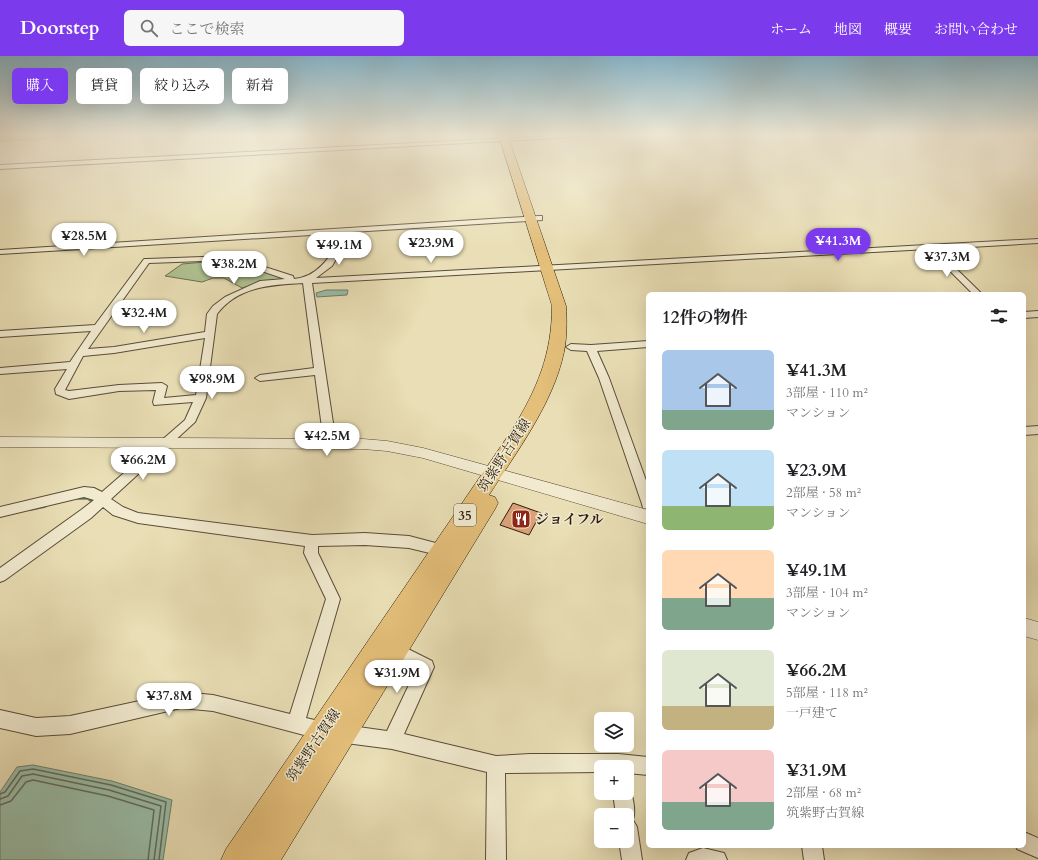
<!DOCTYPE html>
<html lang="ja">
<meta charset="utf-8">
<style>
:root{--surface:#fff;--page:#f6f6f6;--text:#202124;--muted:#757577;--accent:#7c3aed}
body{margin:0;font-family:Cardo,"Noto Serif JP",serif;background:var(--page);color:var(--text);height:100vh;display:flex;flex-direction:column;font-size:15px;white-space:nowrap}
*{box-sizing:border-box;margin:0}
p{font-size:13px;color:var(--muted)}
.icon{flex:none;width:22px;height:22px;fill:none;stroke:currentColor;stroke-width:2;stroke-linecap:round;stroke-linejoin:round}
.map{position:relative;flex:1;overflow:hidden}
.panel{position:absolute;left:646px;top:236px;width:380px;height:556px;display:flex;flex-direction:column;background:var(--surface);border-radius:6px;box-shadow:0 4px 16px #0002}
.panel>*{flex:none}
.banner{position:absolute;left:12px;top:12px;width:380px;height:36px;display:flex;gap:8px}
.controls{position:absolute;left:594px;top:656px;display:grid;gap:8px}
.controls a{display:grid;place-items:center;width:40px;height:40px;border-radius:6px;background:var(--surface);box-shadow:0 4px 16px #0002;font-size:20px}
.price{position:absolute;translate:-50% -34px;padding:0 9px;border-radius:14px;background:#fff;color:#222;font-size:13px;line-height:26px;filter:drop-shadow(0 1px 2px #0008)}
.price::after{content:'';position:absolute;left:50%;top:24px;width:12px;height:9px;margin-left:-6px;background:inherit;clip-path:polygon(0 0,100% 0,50% 100%)}
.price.on{background:var(--accent);color:#fff}
ul{padding:0;list-style:none}
li{display:flex;align-items:center;gap:12px;height:100px;padding:0 16px}
li span{display:grid;place-items:center;flex:none;width:112px;height:80px;border-radius:6px;color:#555}
li>.icon{margin-inline-start:auto}
span .icon{width:48px;height:48px;fill:#fffc;stroke-width:1}
li b{font-size:17px}
h2{display:flex;justify-content:space-between;align-items:center;height:48px;padding:0 16px;font-size:17px}
.chip{padding:0 14px;border-radius:6px;background:var(--surface);box-shadow:0 4px 16px #0002;font-size:14px;line-height:36px}
.chip.on{background:var(--accent);color:#fff}
header{display:flex;align-items:center;gap:24px;box-sizing:border-box;height:56px;padding:0 20px;background:var(--accent);color:#fff}
header strong{font-size:19px}
nav{display:flex;gap:22px;margin-inline-start:auto;font-size:14px}
.search{width:280px;height:36px;background:var(--page);display:flex;align-items:center;gap:10px;box-sizing:border-box;padding:0 14px;border-radius:6px;color:var(--muted);font-size:15px}
.map>svg:first-child{display:block}
.green{fill:#b0c292;stroke:#6e6f50}
.water{fill:#99bda8;stroke:#6d7d6b}
.lines{fill:none;stroke-linecap:round;stroke-linejoin:round}
.shore{stroke:#626c5c;stroke-width:1.5}
.stream{stroke:#6d7d6b;stroke-width:3.5}
.building{fill:#dca177;stroke:#2b1c0f}
.minor-casing{stroke:#5a4c38;stroke-width:2}
.tertiary-casing{stroke:#5a4c38;stroke-width:1}
.primary-casing{stroke:#2b1c0f;stroke-width:1}
.minor{fill:#f1eacf;fill-rule:evenodd}
.tertiary{fill:#f1eacf;fill-rule:evenodd}
.primary{fill:#e4bf7a;fill-rule:evenodd}
.labels{text-anchor:middle;stroke-width:3;stroke-linejoin:round;paint-order:stroke}
.shield{fill:#f1eacf;stroke:#665a49;stroke-width:1}
.shield-label{font-size:13px;font-weight:bold;fill:#2b1c0f}
.street-label{font-size:14px;fill:#2b1c0f;stroke:#f1eacf}
.poi-label{font-size:14px;font-weight:bold;fill:#2b1c0f;stroke:#f1eacf;text-anchor:start}
</style>
<header>
<strong>Doorstep</strong>
<div class="search"><svg class="icon" aria-label="search" viewBox="0 0 24 24"><circle cx="10" cy="10" r="6"/><path d="M15 15l6 6"/></svg>ここで検索</div>
<nav><a>ホーム</a><a>地図</a><a>概要</a><a>お問い合わせ</a></nav>
</header>
<div class="map">
<svg width="1038" height="804" viewBox="0 0 1038 804">
<rect width="100%" height="100%" fill="#e9deb5"/>
<filter id="stains"><feTurbulence type="fractalNoise" baseFrequency=".005" numOctaves="4"/><feColorMatrix values="0 0 0 0 .2 0 0 0 0 .09 0 0 0 0 .02 0 0 0 .5 -.17"/></filter>
<radialGradient id="worn" r=".72"><stop offset=".6" stop-color="#630" stop-opacity="0"/><stop offset="1" stop-color="#630" stop-opacity=".3"/></radialGradient>
<path class="green" d="M228 204 235 208 284 221V223L266 225 242 232 224 222H213L202 226 165 220 182 208Z"/>
<path class="water" d="M0 80H134L0 85Z
M326 234H348L347 239 317 241 316 237Z
M33 709 112 725 172 744 163 804H0V736L17 711Z"/>
<g class="lines">
<path class="shore" d="M0 738 5 736 20 715 33 713 111 729 166 746 159 804
M0 743 8 740 22 720 33 718 109 734 161 750 154 804
M0 749 11 745 26 726 33 724 108 740 154 754 148 804"/>
<path class="stream" d="M78 442H88L93 446
M31 453 45 450"/>
</g>
<path class="building" d="M513 447 541 457 529 479 500 469Z"/>
<g class="lines">
<defs>
<path id="minor" d="M550 80H593L0 113V109Z
M539 160H542V164L352 176 332 210 316 222 1038 183V187L936 193 982 238H973L928 193 312 227 336 387 334 390H326L324 387 315 319 260 325 255 322 260 319 314 312 303 227C271 229 238 230 217 258L206 342 195 366 111 443 123 451 138 457 312 479 365 477 409 480 447 490 449 494 447 498 442 500 409 492 365 489 318 490V497L340 543 306 662 323 666 387 675 416 614 390 600 388 595 390 590 396 587 432 605 434 611 404 678 496 700 530 698H618L648 701V719L627 717V711H601V716L505 717 506 804H486L487 716 392 693 323 684 213 655 181 652 70 678 36 680 0 672V654L36 662 70 660 181 636 213 639 290 658 326 543 304 497 305 490 138 467 113 459 103 451 91 462 5 524 0 526V512L81 454 94 444 84 441 0 461V451L84 431 94 432 102 436 185 364 193 346 154 349 153 346 156 334 119 335 69 343 56 338 55 333 67 313 0 318V312L70 306 91 275 0 281V275L95 269 144 203H147L230 200 293 220 294 223C320 221 332 197 344 177L0 198V194ZM229 204 285 223 260 225 225 241 213 250 207 258 205 276 114 291 88 293 149 207ZM205 282 196 339 164 342 167 330 162 327 119 329 69 335 65 334 83 300 114 297Z
M1038 255V261L1024 262V256Z
M648 285V291L597 295 609 322 648 430V453L643 452 642 448 599 322 587 295 571 294 566 291 571 288 591 289Z
M1038 370V378L1024 379V371Z
M627 730C633 736 636 755 633 764L637 771 642 804H622L619 785H627V759H616L613 737H627Z
M1024 776 1038 782V802L1017 793 1016 790H1024Z
M802 790H822L824 804H804Z
M703 792 724 797 727 804H686L689 797Z"/>
<path id="tertiary" d="M0 381 363 383 387 385 423 392 648 454V468L423 402 387 395 363 393 0 391Z
M1024 562 1038 566V584L1024 580Z"/>
<path id="primary" d="M499 80H508L566 250C567 265 567 281 564 296 553 348 517 395 489 439L495 441 498 447 495 453 281 804H221L226 793 512 374C537 333 552 299 552 250Z"/>
</defs>
<use href="#minor" class="minor-casing"/>
<use href="#tertiary" class="tertiary-casing"/>
<use href="#primary" class="primary-casing"/>
<use href="#minor" class="minor"/>
<use href="#tertiary" class="tertiary"/>
<use href="#primary" class="primary"/>
</g>
<linearGradient id="sky" x2="0" y2="1"><stop stop-color="#88b8ce"/><stop offset="0.41" stop-color="#f5f0de"/><stop offset="1" stop-color="#f5f0de" stop-opacity="0"/></linearGradient>
<rect width="1038" height="193" fill="url(#sky)"/>
<defs>
<symbol id="restaurant-square" viewBox="-11 -11 22 22"><rect x="-9" y="-9" width="18" height="18" rx="4" fill="#8f2418" stroke="#f1eacf"/><path d="M-5-6h1v4h1v-4h1v4h1v-4h1v5L-1.5 .5V6h-2V.5L-5-1ZM5-6V6H3V1.5H1.5Q1.5-4 5-6Z" fill="#fff"/></symbol>
</defs>
<g fill-rule="evenodd">
<use href="#restaurant-square" x="510" y="452" width="22" height="22"/>
</g>
<g class="labels">
<rect class="shield" x="454" y="448" width="22" height="22" rx="3"/>
<g class="shield-label">
<text x="465" y="464">35</text>
</g>
<g class="street-label">
<text transform="translate(504 399) rotate(-57)" y="5">筑紫野古賀線</text>
<text transform="translate(313 689) rotate(-56)" y="5">筑紫野古賀線</text>
</g>
<g class="poi-label">
<text x="535" y="468">ジョイフル</text>
</g>
</g>
<rect width="100%" height="100%" filter="url(#stains)"/>
<rect width="100%" height="100%" fill="url(#worn)"/>
</svg>
<div class="controls">
<a><svg class="icon" aria-label="layers" viewBox="0 0 24 24"><path d="M12 4l9 5-9 5-9-5zM3 14l9 5 9-5"/></svg></a>
<a>+</a>
<a>−</a>
</div>
<b class="price" style="left:84px;top:201px">¥28.5M</b>
<b class="price on" style="left:838px;top:206px">¥41.3M</b>
<b class="price" style="left:431px;top:208px">¥23.9M</b>
<b class="price" style="left:339px;top:210px">¥49.1M</b>
<b class="price" style="left:947px;top:222px">¥37.3M</b>
<b class="price" style="left:234px;top:229px">¥38.2M</b>
<b class="price" style="left:144px;top:278px">¥32.4M</b>
<b class="price" style="left:212px;top:344px">¥98.9M</b>
<b class="price" style="left:327px;top:401px">¥42.5M</b>
<b class="price" style="left:143px;top:425px">¥66.2M</b>
<b class="price" style="left:397px;top:638px">¥31.9M</b>
<b class="price" style="left:169px;top:661px">¥37.8M</b>
<div class="banner">
<a class="chip on">購入</a>
<a class="chip">賃貸</a>
<a class="chip">絞り込み</a>
<a class="chip">新着</a>
</div>
<section class="panel">
<h2>12件の物件<svg class="icon" aria-label="filters" viewBox="0 0 24 24"><path d="M4 7h16M4 17h16"/><circle cx="9" cy="7" r="2"/><circle cx="15" cy="17" r="2"/></svg></h2>
<ul>
<li><span style="background:linear-gradient(#a9c7e8 75%,#7fa58c 0)"><svg class="icon" aria-label="home" viewBox="0 0 24 24"><path d="M3 11l9-7 9 7M6 9v11h12V9"/></svg></span><div><b>¥41.3M</b><p>3部屋 · 110 m²</p><p>マンション</p></div></li>
<li><span style="background:linear-gradient(#bfe0f5 70%,#8fb573 0)"><svg class="icon" aria-label="home" viewBox="0 0 24 24"><path d="M3 11l9-7 9 7M6 9v11h12V9"/></svg></span><div><b>¥23.9M</b><p>2部屋 · 58 m²</p><p>マンション</p></div></li>
<li><span style="background:linear-gradient(#ffd9b3 60%,#7fa58c 0)"><svg class="icon" aria-label="home" viewBox="0 0 24 24"><path d="M3 11l9-7 9 7M6 9v11h12V9"/></svg></span><div><b>¥49.1M</b><p>3部屋 · 104 m²</p><p>マンション</p></div></li>
<li><span style="background:linear-gradient(#dfe7d0 70%,#c2b280 0)"><svg class="icon" aria-label="home" viewBox="0 0 24 24"><path d="M3 11l9-7 9 7M6 9v11h12V9"/></svg></span><div><b>¥66.2M</b><p>5部屋 · 118 m²</p><p>一戸建て</p></div></li>
<li><span style="background:linear-gradient(#f6c9c9 65%,#7fa58c 0)"><svg class="icon" aria-label="home" viewBox="0 0 24 24"><path d="M3 11l9-7 9 7M6 9v11h12V9"/></svg></span><div><b>¥31.9M</b><p>2部屋 · 68 m²</p><p>筑紫野古賀線</p></div></li>
</ul>
</section>
</div>
